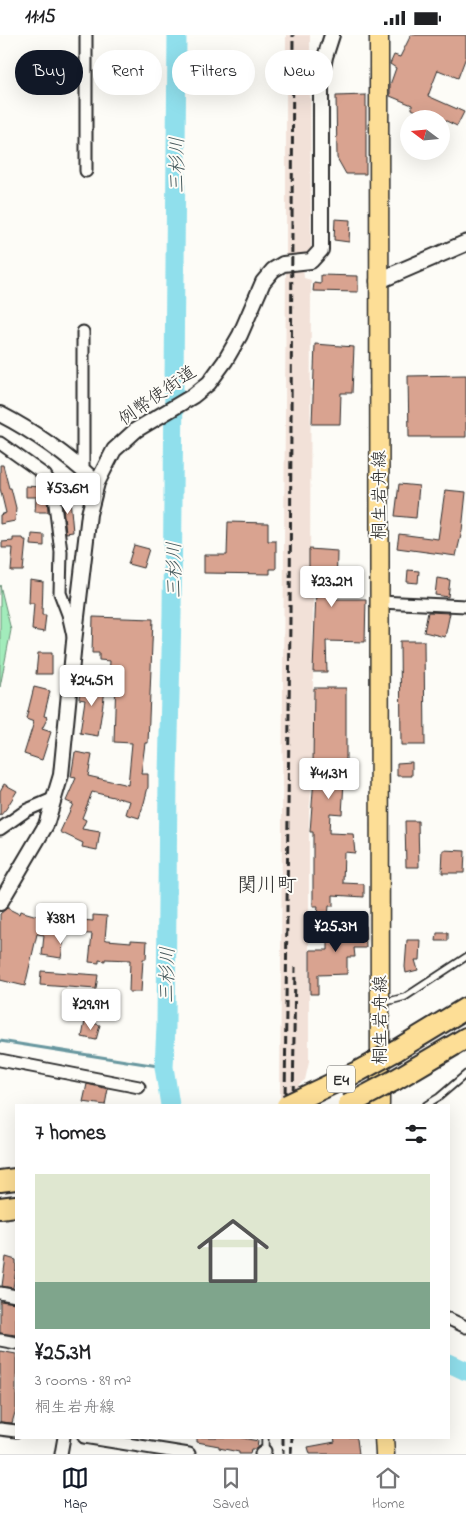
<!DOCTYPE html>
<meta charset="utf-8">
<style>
:root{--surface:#fff;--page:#f6f6f6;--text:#202124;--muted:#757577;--line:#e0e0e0;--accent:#111827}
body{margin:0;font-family:"Indie Flower","Klee One",sans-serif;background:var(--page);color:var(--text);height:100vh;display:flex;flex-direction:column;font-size:19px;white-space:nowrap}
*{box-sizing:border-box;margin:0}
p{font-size:16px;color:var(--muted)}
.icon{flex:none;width:28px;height:28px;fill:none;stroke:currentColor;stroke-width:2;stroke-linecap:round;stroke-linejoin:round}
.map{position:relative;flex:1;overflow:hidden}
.drawer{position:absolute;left:15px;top:1069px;width:435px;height:335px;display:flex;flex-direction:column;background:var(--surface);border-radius:0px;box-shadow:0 5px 20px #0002}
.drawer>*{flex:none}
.banner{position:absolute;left:15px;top:15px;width:436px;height:45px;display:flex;gap:10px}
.needle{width:32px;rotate:286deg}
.buttons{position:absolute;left:400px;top:75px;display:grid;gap:10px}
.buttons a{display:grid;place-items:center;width:50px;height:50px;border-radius:50%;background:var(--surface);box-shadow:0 5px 20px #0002;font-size:25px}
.price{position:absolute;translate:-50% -42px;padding:0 11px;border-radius:5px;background:#fff;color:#222;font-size:16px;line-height:32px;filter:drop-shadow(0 1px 2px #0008)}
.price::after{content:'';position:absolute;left:50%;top:30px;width:15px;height:11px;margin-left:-8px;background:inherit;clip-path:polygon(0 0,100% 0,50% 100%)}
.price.active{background:var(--accent);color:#fff}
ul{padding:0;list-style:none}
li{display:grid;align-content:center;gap:10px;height:265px;padding:0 20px}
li+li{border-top:1px solid var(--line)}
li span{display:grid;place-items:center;height:155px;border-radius:0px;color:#555}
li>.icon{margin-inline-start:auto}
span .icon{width:90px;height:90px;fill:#fffc;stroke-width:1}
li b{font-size:21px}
h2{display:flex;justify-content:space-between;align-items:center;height:60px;padding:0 20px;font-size:21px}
.chip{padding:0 18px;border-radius:22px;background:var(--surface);box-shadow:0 5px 20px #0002;font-size:18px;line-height:45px}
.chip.active{background:var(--accent);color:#fff}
.status{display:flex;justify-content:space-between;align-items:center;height:35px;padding:0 25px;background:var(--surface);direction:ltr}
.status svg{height:14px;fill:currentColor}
.tab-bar{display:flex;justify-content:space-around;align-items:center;height:70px;border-top:1px solid var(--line);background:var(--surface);font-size:14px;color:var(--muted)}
.tab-bar a{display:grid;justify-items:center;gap:2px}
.tab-bar .active{color:var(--accent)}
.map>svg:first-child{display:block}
.built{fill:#f2e1d8}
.green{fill:#a2ecbb;stroke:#668c73}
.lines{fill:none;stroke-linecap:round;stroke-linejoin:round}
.stream{stroke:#68979f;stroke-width:3}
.river{stroke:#90dfec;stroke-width:19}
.building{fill:#d9a390;stroke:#2b2b2b}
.service-casing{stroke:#2b2b2b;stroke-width:9}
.minor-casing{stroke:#2b2b2b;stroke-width:15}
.tertiary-casing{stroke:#2b2b2b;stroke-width:18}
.secondary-casing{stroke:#2b2b2b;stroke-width:19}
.primary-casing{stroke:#2b2b2b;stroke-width:21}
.motorway-casing{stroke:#2b2b2b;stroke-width:24}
.service{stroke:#fdfcf7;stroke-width:5.5}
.minor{stroke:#fdfcf7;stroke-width:11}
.tertiary{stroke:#fdfcf7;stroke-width:14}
.secondary{stroke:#fdfcf7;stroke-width:15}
.primary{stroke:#fdde96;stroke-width:18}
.motorway{stroke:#fdde96;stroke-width:20}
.rail{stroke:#2b2b2b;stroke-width:3;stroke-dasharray:8 4;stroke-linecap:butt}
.motorway-bridge-casing{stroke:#2b2b2b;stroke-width:24;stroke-linecap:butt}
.motorway-bridge{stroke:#fdde96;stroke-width:20}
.labels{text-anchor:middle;stroke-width:4;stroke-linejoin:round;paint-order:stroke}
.shield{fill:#fdfcf7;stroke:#6a6a68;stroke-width:1}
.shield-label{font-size:16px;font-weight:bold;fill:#2b2b2b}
.street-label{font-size:18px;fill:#2b2b2b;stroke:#fdfcf7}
.water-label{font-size:19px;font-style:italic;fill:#44585b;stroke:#fdfcf7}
.quarter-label{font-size:20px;fill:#2b2b2b;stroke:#fdfcf7}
</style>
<div class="status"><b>11:15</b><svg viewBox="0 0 49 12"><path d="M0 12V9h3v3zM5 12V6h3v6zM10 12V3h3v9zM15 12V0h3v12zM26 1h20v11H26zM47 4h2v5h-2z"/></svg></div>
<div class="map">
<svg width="466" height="1419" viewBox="0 0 466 1419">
<rect width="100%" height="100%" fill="#fdfcf7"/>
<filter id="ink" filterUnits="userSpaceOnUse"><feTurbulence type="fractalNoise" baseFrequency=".02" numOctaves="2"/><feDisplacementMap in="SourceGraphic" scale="10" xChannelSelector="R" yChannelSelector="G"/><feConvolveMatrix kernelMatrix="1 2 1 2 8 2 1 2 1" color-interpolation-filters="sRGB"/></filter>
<g filter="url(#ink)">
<path class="built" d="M286 0H310L311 215 308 219 303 222 286 224Z
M303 232 304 243 311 245 310 557 313 564V740L309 778V1027L305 1045 299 1049V1070H280L286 235Z"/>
<path class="green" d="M0 550 11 595 0 652Z"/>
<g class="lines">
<path class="stream" d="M0 1006 164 1032"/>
<path class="river" d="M170 1070 164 1032 166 991 168 740 172 579 177 0
M449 1328 466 1336"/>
</g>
<path class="building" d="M411 0H466V22L458 43 438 35 428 61 464 77 457 91 442 84H432L412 74V70L390 61V50L396 33 390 29 394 20 400 22Z
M366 60V139H346L337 123 336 61Z
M335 184 350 185 349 207 334 205Z
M321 240 358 241V257L313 256 314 248 321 249Z
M315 309 354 312 352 358H341L340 389H312Z
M466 340V402H409L408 341Z
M0 430H3L9 453H11L16 473 15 486 0 489V480L6 478 0 453Z
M399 449 419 451 416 483 395 481Z
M26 451 41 452 40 462H26Z
M445 455 466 457 462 496 456 521 397 513 399 499 438 504Z
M36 463H47L48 477H35Z
M70 463 73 497 66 498 62 464Z
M228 487 268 488V506H276V534H270V539L204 538V520H227Z
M32 499 44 500V511L31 510Z
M13 503H23L24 505H26L23 536H11L13 513H2V507L13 506Z
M134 510 149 514 143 533 128 529Z
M309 514 337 516 336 564H366L365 607 326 606 327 637H313L316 556 309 554Z
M408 535 419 536 418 548 407 547Z
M437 543 450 545 448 562 435 560Z
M30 545 43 547 42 580H46L44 597 32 595 34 568H29Z
M428 577 450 578 445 602 424 597Z
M93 582 153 584 148 708H145L141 739H148V752L144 768 139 783 126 779 130 766 92 757 82 783 86 785 82 794 100 797 97 815 82 812 83 808 60 797 73 769 66 766 76 743 71 742 75 717 92 720 88 741 128 750 132 708 114 707 116 643 109 642 110 626 99 625V618H92Z
M400 606H424L425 710H401Z
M38 618H52V639H36Z
M81 647 106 649 98 701 80 698 85 665 79 664Z
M34 652 50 656 44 681 48 682 42 694 51 697 42 725 24 719 34 687 26 684Z
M314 653H346V729H339L338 746 344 747 342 779 330 778 329 798 353 799 355 818 344 817 343 848 364 849V862L333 860V871H329L328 882 317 881 318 871H313V797H310L315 729H313Z
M412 727V741H397V728Z
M4 749 17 756 6 774 0 781V756Z
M405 786H418L419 832H406Z
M443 815 465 816 464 838H442Z
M7 873 19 879 20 876 51 885V882L93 886V880L107 881 105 904 107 905 131 907V905L147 906 146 924H143L141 957H129L130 925 105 924V926L99 925V928L89 927 92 899 65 898 61 923 42 920 44 900 37 899 25 951 0 945V879Z
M365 890 366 913H354L355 922H347V939L318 940V959H310V915H328V891Z
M437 898H448V906H436Z
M407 905H421L420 925H415L418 935 406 938 405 932Z
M41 936 98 940 96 954 40 950Z
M85 986 100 990 96 1005 82 1002Z
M87 1049 108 1054 105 1070 83 1067Z
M6 1222 16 1225V1234L13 1253 2 1251Z
M0 1266 16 1268V1300L0 1298Z
M0 1316 16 1319V1374L12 1388 0 1387Z
M197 1402H237L258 1406 257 1413 255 1414H251L250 1419H239V1417L219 1413V1411L197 1407Z
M334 1402H355L357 1404 359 1419H310L308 1412 335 1407Z"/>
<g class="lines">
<defs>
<path id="service" d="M382 968 405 962 466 922
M426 1070 439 1062 466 1039
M265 1416V1402"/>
<path id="minor" d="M86 136V0
M0 408 45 440 53 453 61 517 60 558 68 579 73 601
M83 435V297
M379 567 466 571
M0 794 27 775 55 763
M0 1025 139 1052
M0 1258 16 1261
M449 1284 466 1292
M0 1305 16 1308
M0 1394 16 1396
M84 1402 189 1419
M61 1419 64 1402
M261 1419 265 1416"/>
<path id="tertiary" d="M0 379C35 397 68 421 97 448
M0 868 46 790 61 740 74 607 89 479 97 448 114 415 136 395 193 361 209 348 225 326 240 300 263 247 273 235 283 229 311 226 321 215V43L325 22 332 0"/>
<path id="secondary" d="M378 246 466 208"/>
<path id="primary" d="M379 0 380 1070
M384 1402 385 1419"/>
<path id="motorway" d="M395 1016 466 973
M395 1045 466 1003
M0 1146 16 1144
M0 1173 16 1171"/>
</defs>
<use href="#service" class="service-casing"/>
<use href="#minor" class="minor-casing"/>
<use href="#tertiary" class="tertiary-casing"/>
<use href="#secondary" class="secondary-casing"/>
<use href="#primary" class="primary-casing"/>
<use href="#motorway" class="motorway-casing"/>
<use href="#service" class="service"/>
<use href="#minor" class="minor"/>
<use href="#tertiary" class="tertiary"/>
<use href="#secondary" class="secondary"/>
<use href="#primary" class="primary"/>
<use href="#motorway" class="motorway"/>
<path class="rail" d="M285 1070 290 583 293 0
M293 1070 295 932
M283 1402V1419
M291 1419 292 1402"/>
<defs>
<path id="motorway-bridge" d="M287 1070 357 1037 395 1016
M348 1070 395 1045"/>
</defs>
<use href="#motorway-bridge" class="motorway-bridge-casing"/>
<use href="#motorway-bridge" class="motorway-bridge"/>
</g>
</g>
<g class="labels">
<rect class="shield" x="327" y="1030.5" width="28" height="27" rx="4"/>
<g class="shield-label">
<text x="341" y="1050">E4</text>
</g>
<g class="street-label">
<text transform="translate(157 360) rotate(-35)" y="6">例幣使街道</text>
<text transform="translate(379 460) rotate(-90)" y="6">桐生岩舟線</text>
<text transform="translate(380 985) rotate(-90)" y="6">桐生岩舟線</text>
</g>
<g class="water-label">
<text transform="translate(176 130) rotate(-90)" y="7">三杉川</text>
<text transform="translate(173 535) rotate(-90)" y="7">三杉川</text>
<text transform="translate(166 940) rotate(-89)" y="7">三杉川</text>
</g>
<g class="quarter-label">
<text x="267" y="856">関川町</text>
</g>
</g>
</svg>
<div class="buttons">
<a><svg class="needle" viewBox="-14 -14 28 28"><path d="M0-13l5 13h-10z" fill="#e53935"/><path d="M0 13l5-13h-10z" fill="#757577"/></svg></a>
</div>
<b class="price" style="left:68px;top:480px">¥53.6M</b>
<b class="price" style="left:332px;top:573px">¥23.2M</b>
<b class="price" style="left:92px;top:672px">¥24.5M</b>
<b class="price" style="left:329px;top:765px">¥41.3M</b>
<b class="price" style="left:61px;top:910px">¥38M</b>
<b class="price active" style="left:336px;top:918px">¥25.3M</b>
<b class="price" style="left:91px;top:996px">¥29.9M</b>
<div class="banner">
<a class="chip active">Buy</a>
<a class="chip">Rent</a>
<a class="chip">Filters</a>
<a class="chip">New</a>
</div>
<section class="drawer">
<h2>7 homes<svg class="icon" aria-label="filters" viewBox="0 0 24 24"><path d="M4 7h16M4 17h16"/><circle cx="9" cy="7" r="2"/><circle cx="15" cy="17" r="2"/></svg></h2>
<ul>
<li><span style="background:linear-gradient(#dfe7d0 70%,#7fa58c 0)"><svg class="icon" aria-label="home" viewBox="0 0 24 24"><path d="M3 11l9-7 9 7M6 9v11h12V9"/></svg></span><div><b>¥25.3M</b><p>3 rooms · 89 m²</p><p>桐生岩舟線</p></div></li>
</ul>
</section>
</div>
<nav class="tab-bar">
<a class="active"><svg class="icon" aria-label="map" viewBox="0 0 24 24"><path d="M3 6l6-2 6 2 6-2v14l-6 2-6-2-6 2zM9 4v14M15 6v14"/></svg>Map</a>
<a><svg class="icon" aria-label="saved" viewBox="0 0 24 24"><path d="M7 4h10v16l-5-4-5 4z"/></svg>Saved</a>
<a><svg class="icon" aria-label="home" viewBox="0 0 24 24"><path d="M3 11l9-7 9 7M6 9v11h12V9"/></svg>Home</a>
</nav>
